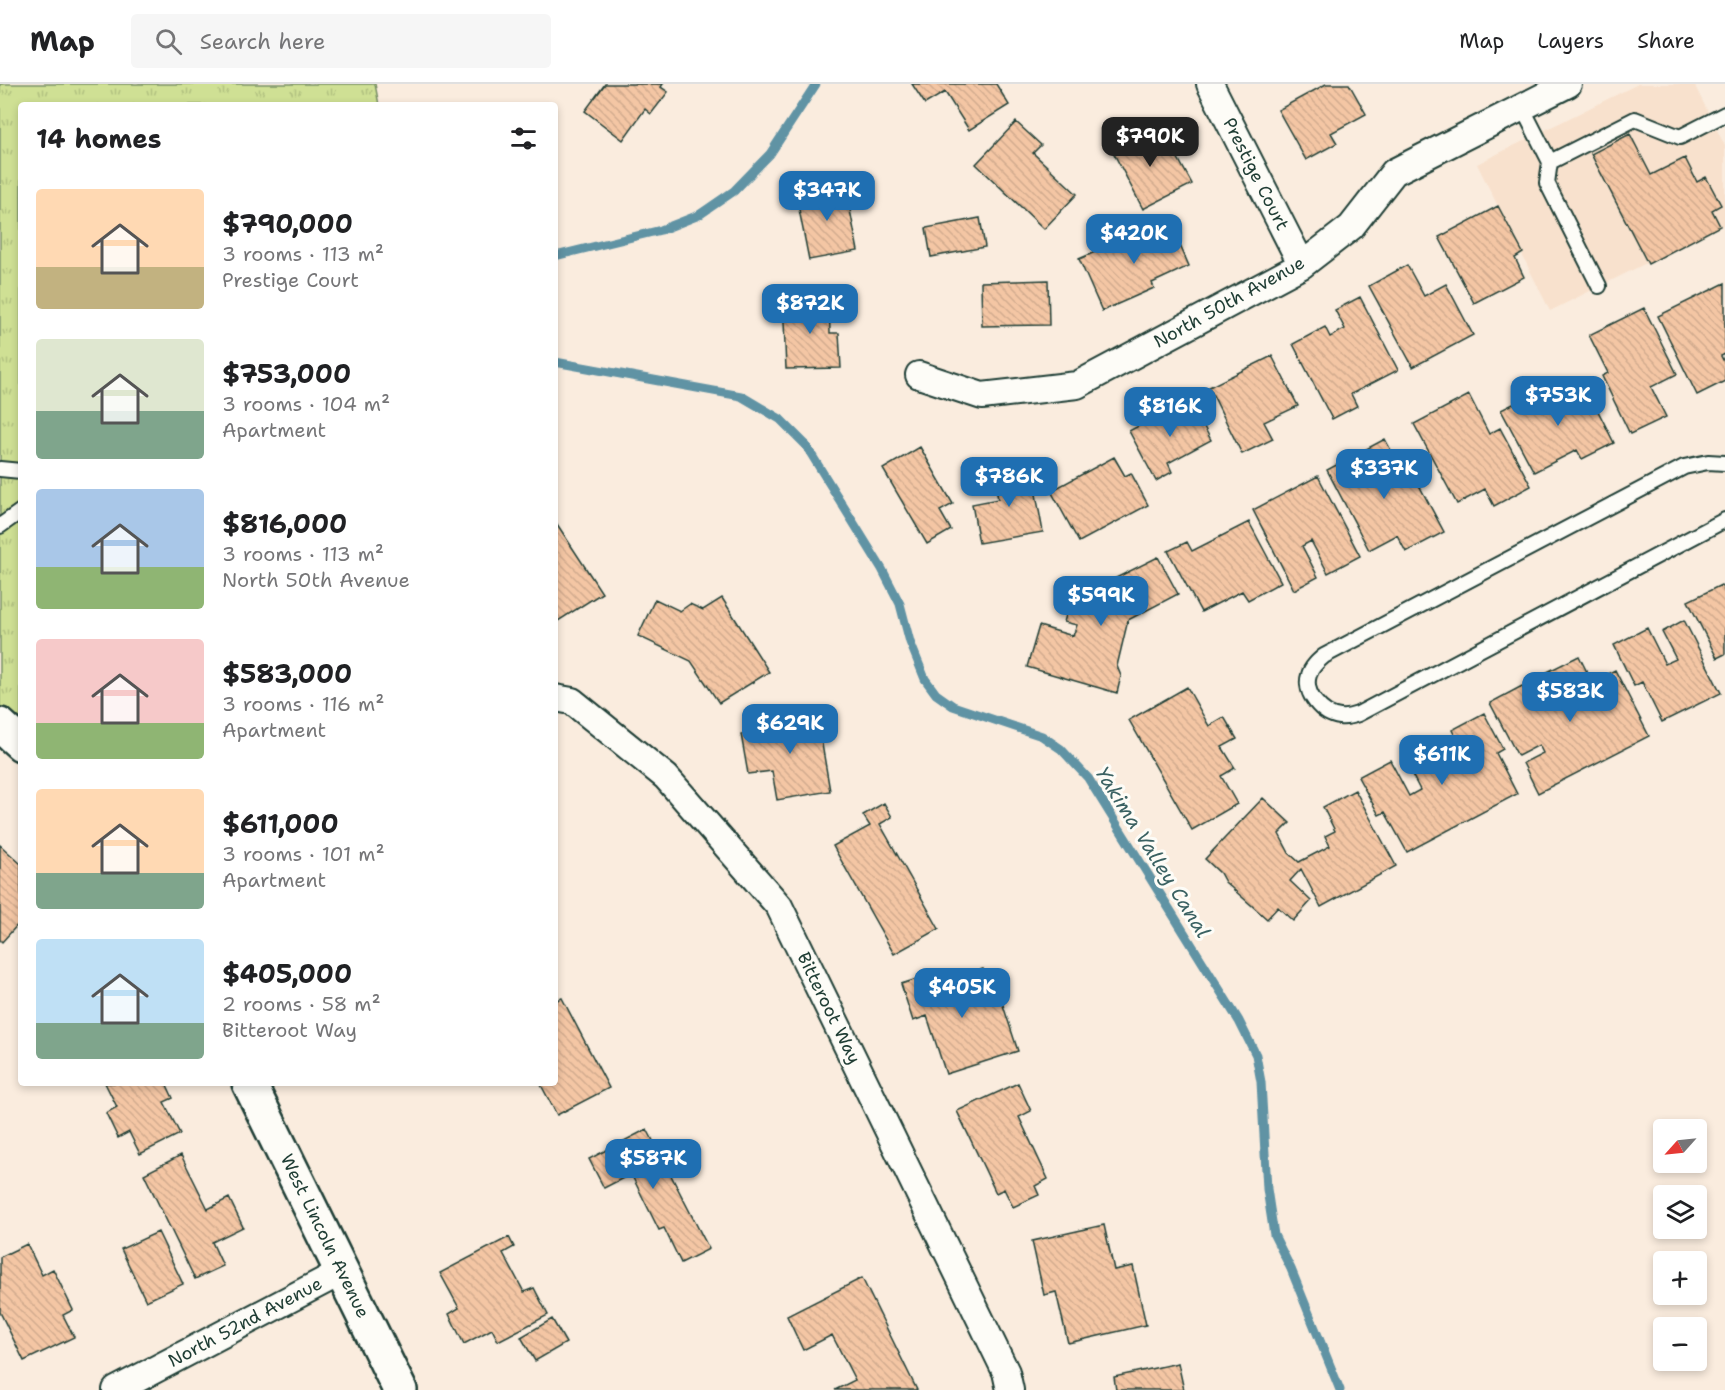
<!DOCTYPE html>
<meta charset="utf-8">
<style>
:root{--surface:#fff;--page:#f6f6f6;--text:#202124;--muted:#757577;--line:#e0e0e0;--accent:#1f6fb2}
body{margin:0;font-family:"Shantell Sans",sans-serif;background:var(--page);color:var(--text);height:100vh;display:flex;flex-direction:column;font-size:22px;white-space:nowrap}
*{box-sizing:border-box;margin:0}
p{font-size:20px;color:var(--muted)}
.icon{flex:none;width:33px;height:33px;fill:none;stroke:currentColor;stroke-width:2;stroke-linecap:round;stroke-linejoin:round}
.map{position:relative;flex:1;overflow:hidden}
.sheet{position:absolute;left:18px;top:18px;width:540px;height:984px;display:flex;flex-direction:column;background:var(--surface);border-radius:6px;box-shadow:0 3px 9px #0003}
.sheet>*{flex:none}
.needle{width:39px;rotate:243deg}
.fabs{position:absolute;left:1653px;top:1035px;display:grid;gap:12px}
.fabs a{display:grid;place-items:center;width:54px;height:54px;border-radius:6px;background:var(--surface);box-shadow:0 3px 9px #0003;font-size:30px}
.price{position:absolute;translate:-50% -51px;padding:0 14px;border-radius:12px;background:var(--accent);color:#fff;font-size:20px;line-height:39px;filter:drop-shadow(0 2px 3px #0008)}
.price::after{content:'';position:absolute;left:50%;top:36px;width:18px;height:14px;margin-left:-9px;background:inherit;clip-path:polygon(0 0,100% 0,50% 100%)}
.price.current{background:#222;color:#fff}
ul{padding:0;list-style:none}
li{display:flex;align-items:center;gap:18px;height:150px;padding:0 18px}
li span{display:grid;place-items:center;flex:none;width:168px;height:120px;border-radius:6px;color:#555}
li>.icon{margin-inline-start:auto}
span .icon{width:72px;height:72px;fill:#fffc;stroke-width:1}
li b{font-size:26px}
h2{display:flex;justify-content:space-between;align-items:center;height:72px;padding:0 18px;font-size:26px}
header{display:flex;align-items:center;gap:36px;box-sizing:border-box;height:84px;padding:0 30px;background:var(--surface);border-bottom:2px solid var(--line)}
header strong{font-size:28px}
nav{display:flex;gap:33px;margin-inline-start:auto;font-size:21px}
.search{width:420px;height:54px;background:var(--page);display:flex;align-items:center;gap:15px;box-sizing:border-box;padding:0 21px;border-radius:6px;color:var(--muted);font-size:22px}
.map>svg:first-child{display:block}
.built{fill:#f8e1cd}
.park{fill:url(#park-tufts);stroke:#778e64;stroke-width:1.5}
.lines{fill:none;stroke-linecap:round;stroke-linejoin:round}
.stream{stroke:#6193a4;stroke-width:9}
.building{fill:url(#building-back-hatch);stroke:#1f3d34;stroke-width:1.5}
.lane-casing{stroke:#1f3d34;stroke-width:18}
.street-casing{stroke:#1f3d34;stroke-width:30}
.secondary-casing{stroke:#1f3d34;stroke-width:38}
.lane{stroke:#fdfcf7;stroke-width:14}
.street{stroke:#fdfcf7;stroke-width:26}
.secondary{stroke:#fdfcf7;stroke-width:33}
.labels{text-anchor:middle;stroke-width:6;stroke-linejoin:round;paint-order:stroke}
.street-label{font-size:18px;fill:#1f3d34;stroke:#fdfcf7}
.water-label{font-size:20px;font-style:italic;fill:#3a6162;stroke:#fdfcf7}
</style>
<header>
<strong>Map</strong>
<div class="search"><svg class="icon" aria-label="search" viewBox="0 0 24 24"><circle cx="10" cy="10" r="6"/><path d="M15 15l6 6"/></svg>Search here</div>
<nav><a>Map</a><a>Layers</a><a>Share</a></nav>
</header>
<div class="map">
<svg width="1725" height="1306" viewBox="0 0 1725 1306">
<defs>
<pattern id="park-tufts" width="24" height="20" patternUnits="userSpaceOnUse" patternTransform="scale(1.5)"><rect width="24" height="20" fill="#cfe094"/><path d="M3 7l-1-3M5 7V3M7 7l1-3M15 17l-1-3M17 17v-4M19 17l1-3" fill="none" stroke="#b1c180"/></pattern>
<pattern id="building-back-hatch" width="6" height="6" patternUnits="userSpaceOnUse" patternTransform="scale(1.5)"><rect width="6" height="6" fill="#f4c6a4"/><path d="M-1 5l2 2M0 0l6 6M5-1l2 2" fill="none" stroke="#d1ab8e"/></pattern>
</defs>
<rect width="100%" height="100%" fill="#faecde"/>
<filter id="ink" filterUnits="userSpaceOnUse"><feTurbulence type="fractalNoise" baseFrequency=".0167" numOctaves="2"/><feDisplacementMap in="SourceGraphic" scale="12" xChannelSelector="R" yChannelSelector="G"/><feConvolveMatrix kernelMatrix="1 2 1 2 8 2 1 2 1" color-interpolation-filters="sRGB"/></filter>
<g filter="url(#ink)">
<path class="built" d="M1638 0H1694L1725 62V140L1550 227 1477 80Z"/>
<path class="park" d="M0 0H375L379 21H21V638L0 626Z"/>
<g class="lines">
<path class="stream" d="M555 172 661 146 699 131 734 107 770 70 816 0
M555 278 741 312 780 335 805 360 882 485 900 520 910 558 925 595 936 610 953 622 1042 652 1061 665 1088 694 1239 937 1256 971 1261 998 1267 1105 1274 1151 1291 1185 1340 1306"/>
</g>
<path class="building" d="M605 0H663L661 3 668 8 651 30 645 25 623 56 585 27Z
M912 0H996L1009 21 969 46 945 8 925 20Z
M1326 0H1349L1366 30 1331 49 1337 59 1306 76 1278 26Z
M1016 38 1041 61 1033 69 1077 110 1044 145 976 80Z
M1152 43 1166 71 1174 67 1192 100 1143 125 1111 64Z
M1630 50 1651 91 1685 74 1697 98 1706 93 1721 121 1712 126 1720 142 1648 180 1591 70Z
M845 100 858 167 809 176 796 110Z
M1498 122 1523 169 1515 174 1524 193 1474 219 1439 153Z
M980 134 985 163 931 173 926 144Z
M1169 136 1189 182 1152 199 1154 204 1102 227 1079 175Z
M1407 181 1424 212 1446 200 1473 251 1413 283 1369 202Z
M1048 196 1049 241 982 242 981 198Z
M1725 199V270L1721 272 1725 280V297L1697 311 1658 232Z
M829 213 830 249H839L841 284 786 285 783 214Z
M1360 213 1398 286 1351 310 1357 322 1332 335 1293 260 1325 243 1330 253 1345 245 1335 226Z
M1644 224 1677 290 1651 303 1666 333 1630 350 1602 292 1608 289 1589 251Z
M1272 272 1298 322 1264 338 1273 355 1242 370 1209 303Z
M1583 297 1614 359 1582 375 1577 366 1534 388 1501 326 1523 315 1528 325Z
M1469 311 1489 350 1500 344 1531 402 1494 422 1485 405 1457 420 1414 340Z
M1189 315 1211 356 1168 379 1172 388 1156 397 1129 347Z
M1385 355 1401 385 1381 396 1385 404 1413 390 1444 448 1406 468 1397 451 1369 466 1327 386Z
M920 363 953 420 940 427 951 446 927 460 883 385Z
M1114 373 1125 392 1131 389 1148 421 1079 458 1051 407Z
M1031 383 1043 448 979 459 972 420 998 415 993 389Z
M1318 392 1360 472 1328 489 1311 457 1302 462 1318 493 1294 506 1253 426Z
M555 437 602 509 555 539Z
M1249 438 1281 498 1248 516 1242 507 1201 528 1168 467 1187 458 1192 467Z
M1158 473 1178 510 1128 536 1117 582 1121 592 1117 609 1027 583 1039 542 1073 552 1077 541 1064 538 1073 507 1084 510Z
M1721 501 1725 508V570L1717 574 1688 517Z
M722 514 769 588 719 619 691 577 638 552 655 515 680 527 690 520 703 526Z
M1684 536 1721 609 1662 638 1642 598 1634 602 1614 561 1647 544 1665 580 1676 575 1662 548Z
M1579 572 1592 598 1615 586 1649 652 1538 709 1523 679 1543 669 1539 661 1518 672 1490 619 1522 602 1533 622 1554 611 1543 590Z
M1187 603 1209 642 1224 633 1237 655 1222 663 1235 684 1221 692 1237 720 1192 746 1129 636Z
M816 625 830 707 777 716 772 687 748 690 741 650 781 643 779 631Z
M1484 629 1503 665 1496 669 1517 710 1407 768 1385 728 1379 731 1358 693 1390 676 1409 712 1420 706 1405 677 1444 657 1459 685 1469 679 1452 646Z
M1355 706 1396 782 1321 823 1301 785 1290 797 1311 817 1293 837 1278 823 1267 835 1225 798 1220 789 1205 775 1263 714 1290 739 1279 750 1289 769 1299 778 1330 762 1325 752 1335 747 1323 723Z
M884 719 892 733 880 740 939 845 894 870 833 762 870 742 863 731Z
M0 761 21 780V837L2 858 0 856Z
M983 885 991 908 998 906 1018 967 946 990 927 932 913 937 901 900 933 890 937 900Z
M562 914 609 1004 557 1031 540 999H555V917Z
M105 999H166L173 1014 164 1018 180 1050 140 1070 129 1048 118 1054 106 1029 117 1023Z
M1018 999 1031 1027 1019 1033 1048 1095 1035 1102 1039 1111 1013 1123 1004 1105 996 1109 957 1027Z
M647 1045 709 1165 681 1179 664 1144 659 1146 631 1090 604 1104 589 1075Z
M181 1071 208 1125 229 1114 243 1143 212 1158 223 1182 195 1195 144 1090Z
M1104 1141 1114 1186 1133 1182 1146 1241 1068 1259 1056 1208 1044 1211 1032 1157Z
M158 1148 183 1200 146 1217 121 1165Z
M509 1153 514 1163 503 1169 524 1208 534 1204 548 1231 498 1257 492 1245 464 1260 449 1230 459 1224 440 1189Z
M27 1160 42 1191 53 1185 73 1226 63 1231 74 1253 24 1277 0 1228V1173Z
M862 1194 917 1306H835L855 1296 832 1251 803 1266 787 1232Z
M552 1235 566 1259 535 1277 521 1253Z
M1178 1279 1184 1306H1116L1114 1293Z"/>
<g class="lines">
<defs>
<path id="lane" d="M1522 23 1550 78 1547 99 1599 202
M1550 78 1635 35 1680 53 1725 30
M1725 379 1708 378 1684 383 1324 572C1318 577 1311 583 1309 591 1303 609 1322 631 1340 633 1347 634 1352 632 1358 630L1725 436
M0 385 21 387
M0 442 21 427"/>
<path id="street" d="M1210 0 1302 181
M919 291 982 312 1077 301 1302 181 1351 143 1394 88 1568 0
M555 614 572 617 666 693 779 822 1006 1288 1010 1306
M116 1306 343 1187"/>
<path id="secondary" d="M0 641 21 660
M249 999 400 1306"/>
</defs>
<use href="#lane" class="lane-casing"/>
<use href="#street" class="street-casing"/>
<use href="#secondary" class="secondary-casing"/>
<use href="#lane" class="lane"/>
<use href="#street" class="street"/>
<use href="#secondary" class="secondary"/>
</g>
</g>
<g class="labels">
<g class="street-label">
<text transform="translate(1256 90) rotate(63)" y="6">Prestige Court</text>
<text transform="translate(1229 218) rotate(-29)" y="6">North 50th Avenue</text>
<text transform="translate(829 924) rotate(64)" y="6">Bitteroot Way</text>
<text transform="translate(325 1152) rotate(64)" y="6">West Lincoln Avenue</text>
<text transform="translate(245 1238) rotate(-28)" y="6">North 52nd Avenue</text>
</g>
<g class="water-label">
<text transform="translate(1153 768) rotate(58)" y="7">Yakima Valley Canal</text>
</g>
</g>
</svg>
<div class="fabs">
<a><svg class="needle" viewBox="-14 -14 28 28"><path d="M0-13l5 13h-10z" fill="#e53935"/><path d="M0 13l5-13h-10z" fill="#757577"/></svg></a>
<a><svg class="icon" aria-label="layers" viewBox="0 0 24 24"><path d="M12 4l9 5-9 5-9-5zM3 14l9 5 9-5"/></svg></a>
<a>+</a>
<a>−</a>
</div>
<b class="price current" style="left:1150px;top:84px">$790K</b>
<b class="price" style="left:827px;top:138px">$347K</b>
<b class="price" style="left:1134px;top:181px">$420K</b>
<b class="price" style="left:810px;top:251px">$872K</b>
<b class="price" style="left:1558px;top:343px">$753K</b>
<b class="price" style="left:1170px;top:354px">$816K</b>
<b class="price" style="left:1384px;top:416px">$337K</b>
<b class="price" style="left:1009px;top:424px">$786K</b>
<b class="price" style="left:1101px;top:543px">$599K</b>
<b class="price" style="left:1570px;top:639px">$583K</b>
<b class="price" style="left:790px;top:671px">$629K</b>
<b class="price" style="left:1442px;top:702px">$611K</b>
<b class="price" style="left:962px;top:935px">$405K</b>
<b class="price" style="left:653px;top:1106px">$587K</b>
<section class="sheet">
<h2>14 homes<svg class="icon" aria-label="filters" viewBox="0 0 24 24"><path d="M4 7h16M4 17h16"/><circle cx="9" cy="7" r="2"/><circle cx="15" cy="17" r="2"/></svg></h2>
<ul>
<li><span style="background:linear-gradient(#ffd9b3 65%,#c2b280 0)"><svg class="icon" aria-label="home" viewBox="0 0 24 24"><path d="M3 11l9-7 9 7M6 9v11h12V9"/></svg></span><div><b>$790,000</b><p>3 rooms · 113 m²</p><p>Prestige Court</p></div></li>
<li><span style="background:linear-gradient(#dfe7d0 60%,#7fa58c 0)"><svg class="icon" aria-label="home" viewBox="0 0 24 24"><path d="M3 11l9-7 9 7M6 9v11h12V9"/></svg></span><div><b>$753,000</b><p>3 rooms · 104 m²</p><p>Apartment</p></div></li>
<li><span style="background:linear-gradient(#a9c7e8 65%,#8fb573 0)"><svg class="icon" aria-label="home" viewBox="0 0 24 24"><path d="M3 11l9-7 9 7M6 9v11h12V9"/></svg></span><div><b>$816,000</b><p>3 rooms · 113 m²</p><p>North 50th Avenue</p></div></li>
<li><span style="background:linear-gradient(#f6c9c9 70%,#8fb573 0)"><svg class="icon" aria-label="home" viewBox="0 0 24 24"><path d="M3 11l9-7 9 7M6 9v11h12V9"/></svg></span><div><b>$583,000</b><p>3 rooms · 116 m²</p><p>Apartment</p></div></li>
<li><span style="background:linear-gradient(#ffd9b3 70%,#7fa58c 0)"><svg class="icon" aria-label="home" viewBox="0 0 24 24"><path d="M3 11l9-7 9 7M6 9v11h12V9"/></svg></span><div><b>$611,000</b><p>3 rooms · 101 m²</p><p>Apartment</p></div></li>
<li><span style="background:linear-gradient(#bfe0f5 70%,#7fa58c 0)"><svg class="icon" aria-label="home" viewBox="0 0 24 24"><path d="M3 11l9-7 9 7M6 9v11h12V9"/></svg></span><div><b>$405,000</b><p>2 rooms · 58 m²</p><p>Bitteroot Way</p></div></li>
</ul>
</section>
</div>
